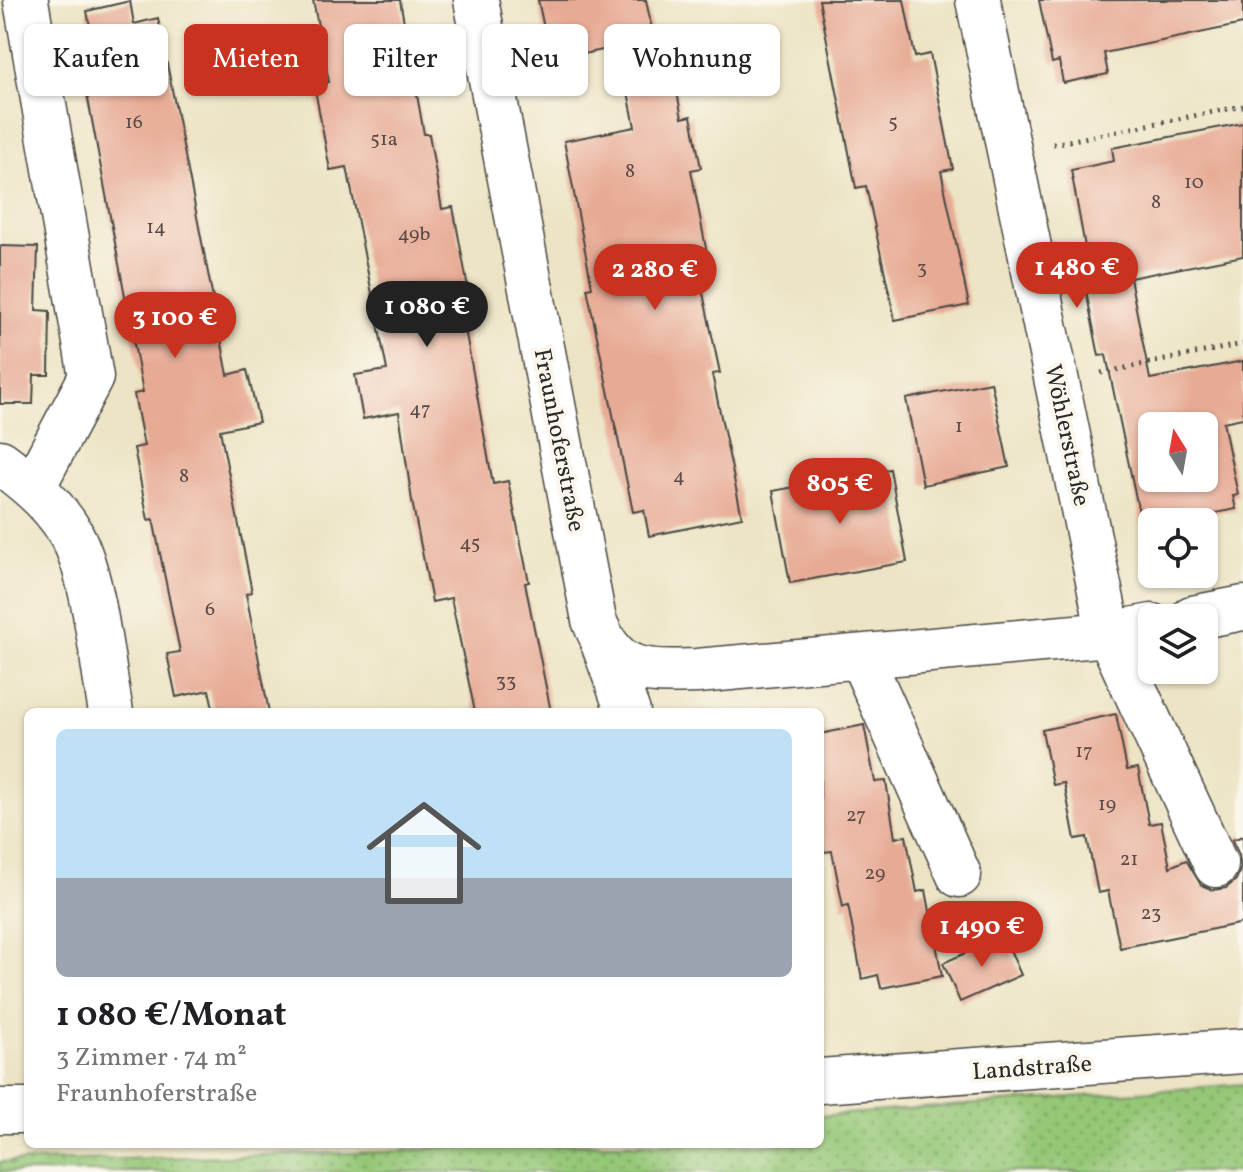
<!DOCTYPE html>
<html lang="de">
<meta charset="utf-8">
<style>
:root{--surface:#fff;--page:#f6f6f6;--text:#202124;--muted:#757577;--line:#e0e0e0;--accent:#c8321e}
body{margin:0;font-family:Vollkorn,serif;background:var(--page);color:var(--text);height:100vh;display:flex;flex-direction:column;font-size:30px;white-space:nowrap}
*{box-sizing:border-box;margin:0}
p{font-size:26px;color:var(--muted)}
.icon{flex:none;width:44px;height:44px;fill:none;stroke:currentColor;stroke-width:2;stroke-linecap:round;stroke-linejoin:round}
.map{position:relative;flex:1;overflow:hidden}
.sheet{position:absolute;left:24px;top:708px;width:800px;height:440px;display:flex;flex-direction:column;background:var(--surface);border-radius:12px;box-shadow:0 2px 6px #0004}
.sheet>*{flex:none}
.banner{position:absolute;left:24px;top:24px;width:800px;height:72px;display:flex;gap:16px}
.needle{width:52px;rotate:349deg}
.controls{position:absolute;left:1138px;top:412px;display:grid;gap:16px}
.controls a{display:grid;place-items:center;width:80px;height:80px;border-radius:12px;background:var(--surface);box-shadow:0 2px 6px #0004;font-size:40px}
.price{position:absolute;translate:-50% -68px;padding:0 18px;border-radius:28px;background:var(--accent);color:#fff;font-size:26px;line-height:52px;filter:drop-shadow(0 2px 4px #0008)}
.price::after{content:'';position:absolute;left:50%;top:48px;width:24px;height:18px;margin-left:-12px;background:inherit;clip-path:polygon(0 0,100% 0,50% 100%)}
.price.selected{background:#222;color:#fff}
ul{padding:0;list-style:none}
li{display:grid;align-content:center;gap:16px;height:424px;padding:0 32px}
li+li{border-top:2px solid var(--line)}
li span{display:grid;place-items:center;height:248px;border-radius:12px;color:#555}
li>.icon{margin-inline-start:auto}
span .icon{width:144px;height:144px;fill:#fffc;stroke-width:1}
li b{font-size:34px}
.pill{padding:0 28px;border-radius:12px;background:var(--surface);box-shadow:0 2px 6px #0004;font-size:28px;line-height:72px}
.pill.selected{background:var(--accent);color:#fff}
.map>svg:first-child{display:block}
.garden{fill:url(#garden-dots);stroke:#607951;stroke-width:2}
.building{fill:#e7ab95;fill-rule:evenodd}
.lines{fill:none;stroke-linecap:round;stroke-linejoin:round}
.minor-casing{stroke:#484742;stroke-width:47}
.major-casing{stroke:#484742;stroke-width:47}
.path{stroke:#484742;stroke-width:5;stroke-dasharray:2 6;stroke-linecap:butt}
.minor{stroke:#fff;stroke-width:44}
.major{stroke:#fff;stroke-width:44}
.labels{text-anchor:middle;stroke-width:8;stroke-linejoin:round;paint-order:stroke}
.number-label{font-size:20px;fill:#5a4b46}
.street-label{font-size:24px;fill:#2b2b2b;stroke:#fbf7ec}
</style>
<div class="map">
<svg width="1243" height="1172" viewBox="0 0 1243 1172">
<defs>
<pattern id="garden-dots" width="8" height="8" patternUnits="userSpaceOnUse" patternTransform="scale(2)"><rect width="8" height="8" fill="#95c777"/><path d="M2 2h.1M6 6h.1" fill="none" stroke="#7aa262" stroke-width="1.8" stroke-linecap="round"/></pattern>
</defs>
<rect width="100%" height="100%" fill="#fbf7ec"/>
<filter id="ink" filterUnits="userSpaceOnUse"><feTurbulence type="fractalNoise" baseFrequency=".0125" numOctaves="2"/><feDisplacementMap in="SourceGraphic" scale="16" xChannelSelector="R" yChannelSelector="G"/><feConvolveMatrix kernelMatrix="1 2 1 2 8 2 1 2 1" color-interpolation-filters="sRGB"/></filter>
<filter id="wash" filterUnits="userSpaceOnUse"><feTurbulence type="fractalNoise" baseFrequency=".006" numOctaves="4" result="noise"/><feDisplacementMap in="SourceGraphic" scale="32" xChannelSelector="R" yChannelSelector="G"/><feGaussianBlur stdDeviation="1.8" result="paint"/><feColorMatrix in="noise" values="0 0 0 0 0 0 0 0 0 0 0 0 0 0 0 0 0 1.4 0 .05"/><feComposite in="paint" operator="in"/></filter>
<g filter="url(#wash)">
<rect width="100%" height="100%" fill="#ece4c4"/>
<path class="garden" d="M1243 1084V1172H0V1162L388 1152 480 1144H820V1116Z"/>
<g id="blocks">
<path class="building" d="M313 0H400L424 134H429L442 209 453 207 469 293 459 295 493 484 508 481 529 582 525 583 551 712H475L451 598 432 602 412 501 399 412 363 419 355 375 387 370 347 167 330 170 314 84 329 82Z
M538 0H646L654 39 551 61Z
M819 0H904L915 57 930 54 953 169 941 171 969 305 895 320 866 186 856 188Z
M1039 0H1243V24L1104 53 1108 74 1063 83 1059 61 1052 63Z
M130 1 134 24 158 18 228 375 247 370 259 422 220 430 252 592 246 594 269 712H214L209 690 176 697 167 654 180 652 153 519 148 520 134 448 144 446 134 394 143 392 76 35 91 32 87 11Z
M675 82 682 118 691 116 701 168 691 170 709 264 697 265 720 373 712 374 742 517 649 536 644 510 633 512 587 288 592 287 564 141 635 127 628 92Z
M1243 123V256L1130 278 1150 379 1243 361V418L1223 422 1238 495 1233 496 1236 509 1169 522H1152V525L1142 527 1106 355 1099 356 1084 281 1091 280 1071 170 1114 161 1112 148ZM1152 426H1204V478H1152Z
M0 246 38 247 36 310 50 311 49 375H34L33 404H0Z
M991 382 1009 467 923 485 906 399Z
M890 469 907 562 790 583 773 491Z
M1116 714 1127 770 1138 768 1149 824 1161 822 1170 867 1186 860 1201 885 1213 890 1226 888 1236 880 1241 868 1239 855 1232 840 1243 836V923L1120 948 1108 891 1098 893 1087 837 1075 839 1064 783 1053 785 1042 730Z
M864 725 875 782 886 781 895 838 906 836 917 892 926 890 942 976 881 988 878 975 862 979 848 905 843 907 832 851 824 852 820 834V734Z
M1004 936 1021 975 960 1002 943 963Z"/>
</g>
</g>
<g filter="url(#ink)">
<use href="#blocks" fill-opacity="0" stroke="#484742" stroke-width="2"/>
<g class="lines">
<defs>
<path id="minor" d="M476 0 594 620C615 676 645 672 697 671L1109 634 1152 626
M978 0 1109 634 1216 865
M26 1 91 377 33 487
M0 462C30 484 59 508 75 542 95 585 102 664 111 712
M1192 618 1243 608
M603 643 628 712
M861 657 959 875"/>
<path id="major" d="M820 1081 1243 1051
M0 1111H28"/>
</defs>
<use href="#minor" class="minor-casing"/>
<use href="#major" class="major-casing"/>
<path class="path" d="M1053 144 1243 106
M1101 373 1243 344"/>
<use href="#minor" class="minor"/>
<use href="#major" class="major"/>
</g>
</g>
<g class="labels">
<g class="number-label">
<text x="134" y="128">16</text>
<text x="893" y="128">5</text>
<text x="384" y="145">51a</text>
<text x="630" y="177">8</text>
<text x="1194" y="188">10</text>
<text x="1156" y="208">8</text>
<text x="156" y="233">14</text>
<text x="414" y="240">49b</text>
<text x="922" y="274">3</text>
<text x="420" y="415">47</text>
<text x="959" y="432">1</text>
<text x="184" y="482">8</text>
<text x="679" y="482">4</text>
<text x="470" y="549">45</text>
<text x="210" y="615">6</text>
<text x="506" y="687">33</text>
<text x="1084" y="757">17</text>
<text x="1107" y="810">19</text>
<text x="856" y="821">27</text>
<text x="1129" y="865">21</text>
<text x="875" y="879">29</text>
<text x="1151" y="919">23</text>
</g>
<g class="street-label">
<text transform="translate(1068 435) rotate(78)" y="8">Wöhlerstraße</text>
<text transform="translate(560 440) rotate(79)" y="8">Fraunhoferstraße</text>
<text transform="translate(1032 1067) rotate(-4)" y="8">Landstraße</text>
</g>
</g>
</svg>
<div class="controls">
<a><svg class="needle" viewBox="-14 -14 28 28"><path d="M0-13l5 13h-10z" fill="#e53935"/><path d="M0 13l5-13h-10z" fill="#757577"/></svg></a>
<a><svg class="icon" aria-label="locate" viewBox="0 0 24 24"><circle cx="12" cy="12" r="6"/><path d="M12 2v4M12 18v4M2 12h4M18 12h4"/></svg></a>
<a><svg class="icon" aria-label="layers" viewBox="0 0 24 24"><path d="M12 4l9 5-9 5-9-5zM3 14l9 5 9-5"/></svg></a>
</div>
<b class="price" style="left:1077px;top:310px">1 480 €</b>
<b class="price" style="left:655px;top:312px">2 280 €</b>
<b class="price selected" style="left:427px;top:349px">1 080 €</b>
<b class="price" style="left:175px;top:360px">3 100 €</b>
<b class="price" style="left:840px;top:526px">805 €</b>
<b class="price" style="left:982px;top:969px">1 490 €</b>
<div class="banner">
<a class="pill">Kaufen</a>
<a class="pill selected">Mieten</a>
<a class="pill">Filter</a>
<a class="pill">Neu</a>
<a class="pill">Wohnung</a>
</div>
<section class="sheet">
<ul>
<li><span style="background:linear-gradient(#bfe0f5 60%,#9aa5b1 0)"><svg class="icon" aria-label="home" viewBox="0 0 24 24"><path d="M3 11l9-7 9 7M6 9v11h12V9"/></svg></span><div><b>1 080 €/Monat</b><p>3 Zimmer · 74 m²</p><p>Fraunhoferstraße</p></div></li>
</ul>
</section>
</div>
